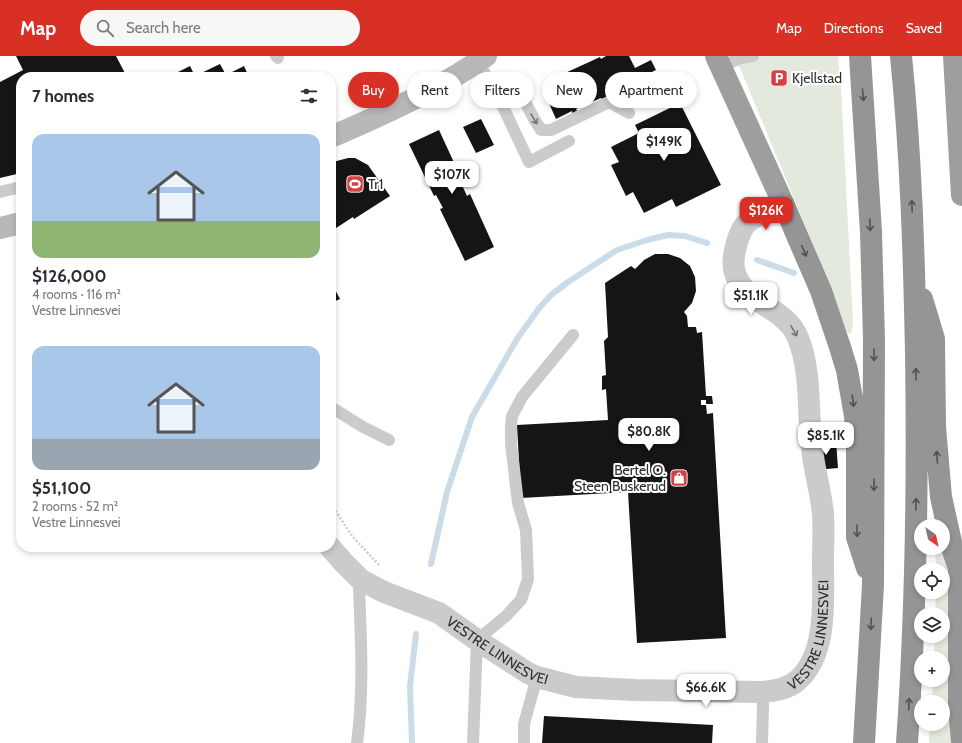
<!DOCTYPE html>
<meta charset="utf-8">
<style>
:root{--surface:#fff;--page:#f7f7f7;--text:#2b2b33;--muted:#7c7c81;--accent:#d93025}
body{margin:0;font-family:Cabin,sans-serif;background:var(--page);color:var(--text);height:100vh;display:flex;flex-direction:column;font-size:15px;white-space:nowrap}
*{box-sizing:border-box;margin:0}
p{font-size:13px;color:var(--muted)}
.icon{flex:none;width:22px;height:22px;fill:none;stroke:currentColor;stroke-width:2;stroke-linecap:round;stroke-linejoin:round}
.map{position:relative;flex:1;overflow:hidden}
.panel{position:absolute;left:16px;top:16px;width:320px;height:480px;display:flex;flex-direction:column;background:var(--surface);border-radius:16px;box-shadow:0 2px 6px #0003}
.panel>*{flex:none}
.banner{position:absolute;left:348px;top:16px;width:380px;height:36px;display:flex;gap:8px}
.needle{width:26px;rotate:146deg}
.controls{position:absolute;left:914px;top:463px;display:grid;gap:8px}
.controls a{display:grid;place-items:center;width:36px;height:36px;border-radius:50%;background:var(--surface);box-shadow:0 2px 6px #0003;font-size:20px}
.price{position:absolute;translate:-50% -34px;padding:0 9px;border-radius:8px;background:#fff;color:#222;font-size:13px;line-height:26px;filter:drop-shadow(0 1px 2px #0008)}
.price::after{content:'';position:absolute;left:50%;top:24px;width:12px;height:9px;margin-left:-6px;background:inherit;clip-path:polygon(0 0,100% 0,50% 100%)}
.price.active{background:var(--accent);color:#fff}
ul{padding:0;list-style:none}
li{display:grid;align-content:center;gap:8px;height:212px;padding:0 16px}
li span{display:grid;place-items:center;height:124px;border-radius:12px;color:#555}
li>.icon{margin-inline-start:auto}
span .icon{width:72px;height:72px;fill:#fffc;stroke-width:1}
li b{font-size:17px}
h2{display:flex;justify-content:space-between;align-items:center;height:48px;padding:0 16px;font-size:17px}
.pill{padding:0 14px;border-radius:18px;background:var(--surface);box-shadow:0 2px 6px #0003;font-size:14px;line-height:36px}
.pill.active{background:var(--accent);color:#fff}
header{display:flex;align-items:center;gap:24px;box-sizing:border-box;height:56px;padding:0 20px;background:var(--accent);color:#fff}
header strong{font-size:19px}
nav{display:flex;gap:22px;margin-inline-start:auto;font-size:14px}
.search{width:280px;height:36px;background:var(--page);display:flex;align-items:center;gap:10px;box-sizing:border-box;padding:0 14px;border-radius:22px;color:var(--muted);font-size:15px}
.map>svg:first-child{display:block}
.green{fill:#e3eadd}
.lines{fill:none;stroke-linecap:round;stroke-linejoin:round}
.stream{stroke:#cbdbe8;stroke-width:6}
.building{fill:#151515}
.path{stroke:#cbcbcb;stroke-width:2.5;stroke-dasharray:2 2;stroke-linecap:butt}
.service{stroke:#cbcbcb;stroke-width:12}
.minor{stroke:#cbcbcb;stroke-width:22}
.secondary{stroke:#b8b8b8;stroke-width:22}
.trunk{stroke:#9e9e9e;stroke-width:22}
.motorway{stroke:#959595;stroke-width:22}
.oneway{stroke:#525252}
.oneway2{stroke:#757575}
.labels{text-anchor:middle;stroke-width:4;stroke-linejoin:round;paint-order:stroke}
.poi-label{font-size:14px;fill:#2e2e2e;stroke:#fff;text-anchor:start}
.street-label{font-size:14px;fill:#2e2e2e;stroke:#fff}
</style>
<header>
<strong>Map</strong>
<div class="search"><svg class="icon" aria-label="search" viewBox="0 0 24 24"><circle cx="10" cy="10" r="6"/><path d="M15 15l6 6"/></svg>Search here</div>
<nav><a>Map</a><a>Directions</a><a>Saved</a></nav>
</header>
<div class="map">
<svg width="962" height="687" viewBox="0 0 962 687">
<rect width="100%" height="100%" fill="#fff"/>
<path class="green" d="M735 0H838L841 31 853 267 851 278 847 276 812 186Z
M935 492H942L951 525 955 687H929L930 668H943V646H932L933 624H943V602H934L935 580H943V558H935L936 536H943V514H936Z"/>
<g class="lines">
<path class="stream" d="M757 204 794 217
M431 508 447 436 472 361 517 283 540 251 551 239 568 226 617 194 647 184 668 179 685 180 707 187
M412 687 410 630 416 578"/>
</g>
<path class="building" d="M16 0H116L127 21H21V117L0 122V26L23 14Z
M606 0H629L635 12 651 4 656 14 608 37V38L606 40 607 41 602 43 601 42 576 53 577 55 572 57V55L556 63 548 45 558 41 550 24 600 1 601 3Z
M220 8 226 19 244 10 249 21H168L190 10 195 20Z
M680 47 721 129 676 151 672 143 644 157 633 136 626 140 611 109 619 106 611 91 639 77 635 69Z
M481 63 494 89 476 97 463 71Z
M439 74 463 126 461 127 467 140 470 138 494 191 465 205 440 153 443 152 436 139 434 140 409 88Z
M348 102H355L368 109 390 140 354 163 353 161 333 174 331 171V110L334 108 333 106Z
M655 198H668L680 202 690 210 695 221 696 235 692 247 684 256 687 260 688 271H696L697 277 702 276 706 340H712L713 348H706V344H701V349H706L707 358 713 357 726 582 637 587 628 436 521 442 517 369 608 364 606 333 602 334V320L606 319 604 285 608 281 605 227 631 210 635 213 644 204Z
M331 226 340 243 331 247Z
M836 385 838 412 816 414 814 387Z
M544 660 713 669 712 687H542Z"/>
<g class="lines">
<path class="path" d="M331 448 352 480 379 509"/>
<path class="service" d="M276 0 278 2
M478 6 497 38 529 106 569 85
M721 11 740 2 753 0
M516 28 534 63 541 74H551L609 46 629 57
M0 136 21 131
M331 351 363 371 389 384
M762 636 763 650 762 687
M357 687C364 636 361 583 359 532L361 524
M473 687 477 584 506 560 521 544 528 523 526 474 518 447 511 388V369L512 360 522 341 573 279
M524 687V668L537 621"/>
<path class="minor" id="s1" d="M330 491 343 506 361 524 384 536 439 557 477 584 528 617 537 621 576 631 635 634 762 636C775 635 788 633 798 624 828 597 823 543 823 506 823 490 824 474 823 458 821 436 814 414 812 392 807 356 812 316 798 282 786 250 741 248 734 213 732 201 738 173 749 165 759 158 772 153 783 147"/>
<path class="secondary" d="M331 81C384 58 438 34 486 0
M0 172 21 167"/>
<path class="trunk" d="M716 0 783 147
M954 0 962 139"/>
<path class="motorway" d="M860 0 871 176 874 283 873 529 864 687
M901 0C911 99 914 198 916 297 918 427 916 557 907 687
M783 147 821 235 840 291 847 314 855 360 857 389V481L867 512
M922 243 934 283 935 371 941 441 953 495 962 521
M959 515V651L962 685"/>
</g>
<defs><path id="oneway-shaft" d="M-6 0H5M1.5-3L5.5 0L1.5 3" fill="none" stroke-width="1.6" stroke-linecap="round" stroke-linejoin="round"/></defs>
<g class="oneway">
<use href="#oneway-shaft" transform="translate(863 39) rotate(85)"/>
<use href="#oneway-shaft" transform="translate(912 150) rotate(-92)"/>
<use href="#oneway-shaft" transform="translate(870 169) rotate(87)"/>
<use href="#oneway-shaft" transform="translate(804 195) rotate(67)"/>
<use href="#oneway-shaft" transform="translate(874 299) rotate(90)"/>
<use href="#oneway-shaft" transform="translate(916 318) rotate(-91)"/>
<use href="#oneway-shaft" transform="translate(853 345) rotate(82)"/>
<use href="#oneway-shaft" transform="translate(937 401) rotate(-94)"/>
<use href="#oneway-shaft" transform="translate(874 429) rotate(91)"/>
<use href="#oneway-shaft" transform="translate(916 448) rotate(-88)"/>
<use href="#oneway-shaft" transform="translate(857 475) rotate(89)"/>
<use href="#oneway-shaft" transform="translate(871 568) rotate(93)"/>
<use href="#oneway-shaft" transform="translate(909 648) rotate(-87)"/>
</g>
<g class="oneway2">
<use href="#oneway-shaft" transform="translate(534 63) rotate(60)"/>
<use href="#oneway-shaft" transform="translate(794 275) rotate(60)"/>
</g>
<defs>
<symbol id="parking-square" viewBox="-11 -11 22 22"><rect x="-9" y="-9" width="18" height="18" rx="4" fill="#d44144" stroke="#fff"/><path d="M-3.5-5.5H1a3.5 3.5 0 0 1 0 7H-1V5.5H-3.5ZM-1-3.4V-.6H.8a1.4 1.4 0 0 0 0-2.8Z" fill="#fff"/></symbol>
<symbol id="stadium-square" viewBox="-11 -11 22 22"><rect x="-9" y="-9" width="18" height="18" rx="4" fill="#d44144" stroke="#fff"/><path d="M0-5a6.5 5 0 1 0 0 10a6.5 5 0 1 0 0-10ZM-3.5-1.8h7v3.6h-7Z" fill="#fff"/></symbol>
<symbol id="shop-square" viewBox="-11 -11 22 22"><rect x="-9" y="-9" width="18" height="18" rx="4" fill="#d44144" stroke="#fff"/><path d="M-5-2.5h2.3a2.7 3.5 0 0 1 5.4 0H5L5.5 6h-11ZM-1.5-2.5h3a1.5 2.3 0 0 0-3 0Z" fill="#fff"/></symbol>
</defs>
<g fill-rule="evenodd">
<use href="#parking-square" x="769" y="12" width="20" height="20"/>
<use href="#stadium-square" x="345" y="118" width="20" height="20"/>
<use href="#shop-square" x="669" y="412" width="20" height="20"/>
</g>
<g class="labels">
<g class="poi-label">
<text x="792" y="27">Kjellstad</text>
<text x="368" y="133">Tr1</text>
<text x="666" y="419" text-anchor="end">Bertel O.<tspan x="666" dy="16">Steen Buskerud</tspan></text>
</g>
<g class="street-label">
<text dy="5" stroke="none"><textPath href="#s1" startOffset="560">VESTRE LINNESVEI</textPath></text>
<text dy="5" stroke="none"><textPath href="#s1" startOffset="200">VESTRE LINNESVEI</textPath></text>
</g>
</g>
</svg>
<div class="controls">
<a><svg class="needle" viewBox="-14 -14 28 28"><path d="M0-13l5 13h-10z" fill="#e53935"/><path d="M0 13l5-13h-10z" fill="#7c7c81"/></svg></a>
<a><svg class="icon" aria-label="locate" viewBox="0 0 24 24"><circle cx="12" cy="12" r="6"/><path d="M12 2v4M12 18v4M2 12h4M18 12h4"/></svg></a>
<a><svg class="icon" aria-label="layers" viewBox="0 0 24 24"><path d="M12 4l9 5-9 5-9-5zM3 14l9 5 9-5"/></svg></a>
<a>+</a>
<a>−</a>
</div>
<b class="price" style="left:664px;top:106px">$149K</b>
<b class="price" style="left:452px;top:139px">$107K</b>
<b class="price active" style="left:766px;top:175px">$126K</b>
<b class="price" style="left:751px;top:260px">$51.1K</b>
<b class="price" style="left:649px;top:396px">$80.8K</b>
<b class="price" style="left:826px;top:400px">$85.1K</b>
<b class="price" style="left:706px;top:652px">$66.6K</b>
<div class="banner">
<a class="pill active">Buy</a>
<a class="pill">Rent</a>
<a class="pill">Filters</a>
<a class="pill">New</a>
<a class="pill">Apartment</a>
</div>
<section class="panel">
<h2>7 homes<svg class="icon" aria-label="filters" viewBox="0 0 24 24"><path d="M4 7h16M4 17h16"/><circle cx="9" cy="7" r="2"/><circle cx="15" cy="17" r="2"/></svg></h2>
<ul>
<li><span style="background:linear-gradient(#a9c7e8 70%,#8fb573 0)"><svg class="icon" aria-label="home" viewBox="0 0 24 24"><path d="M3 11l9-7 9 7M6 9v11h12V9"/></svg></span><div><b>$126,000</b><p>4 rooms · 116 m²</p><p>Vestre Linnesvei</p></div></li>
<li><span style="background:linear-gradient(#a9c7e8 75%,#9aa5b1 0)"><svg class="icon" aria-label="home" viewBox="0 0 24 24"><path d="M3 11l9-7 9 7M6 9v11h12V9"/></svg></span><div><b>$51,100</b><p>2 rooms · 52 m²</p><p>Vestre Linnesvei</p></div></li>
</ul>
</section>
</div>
